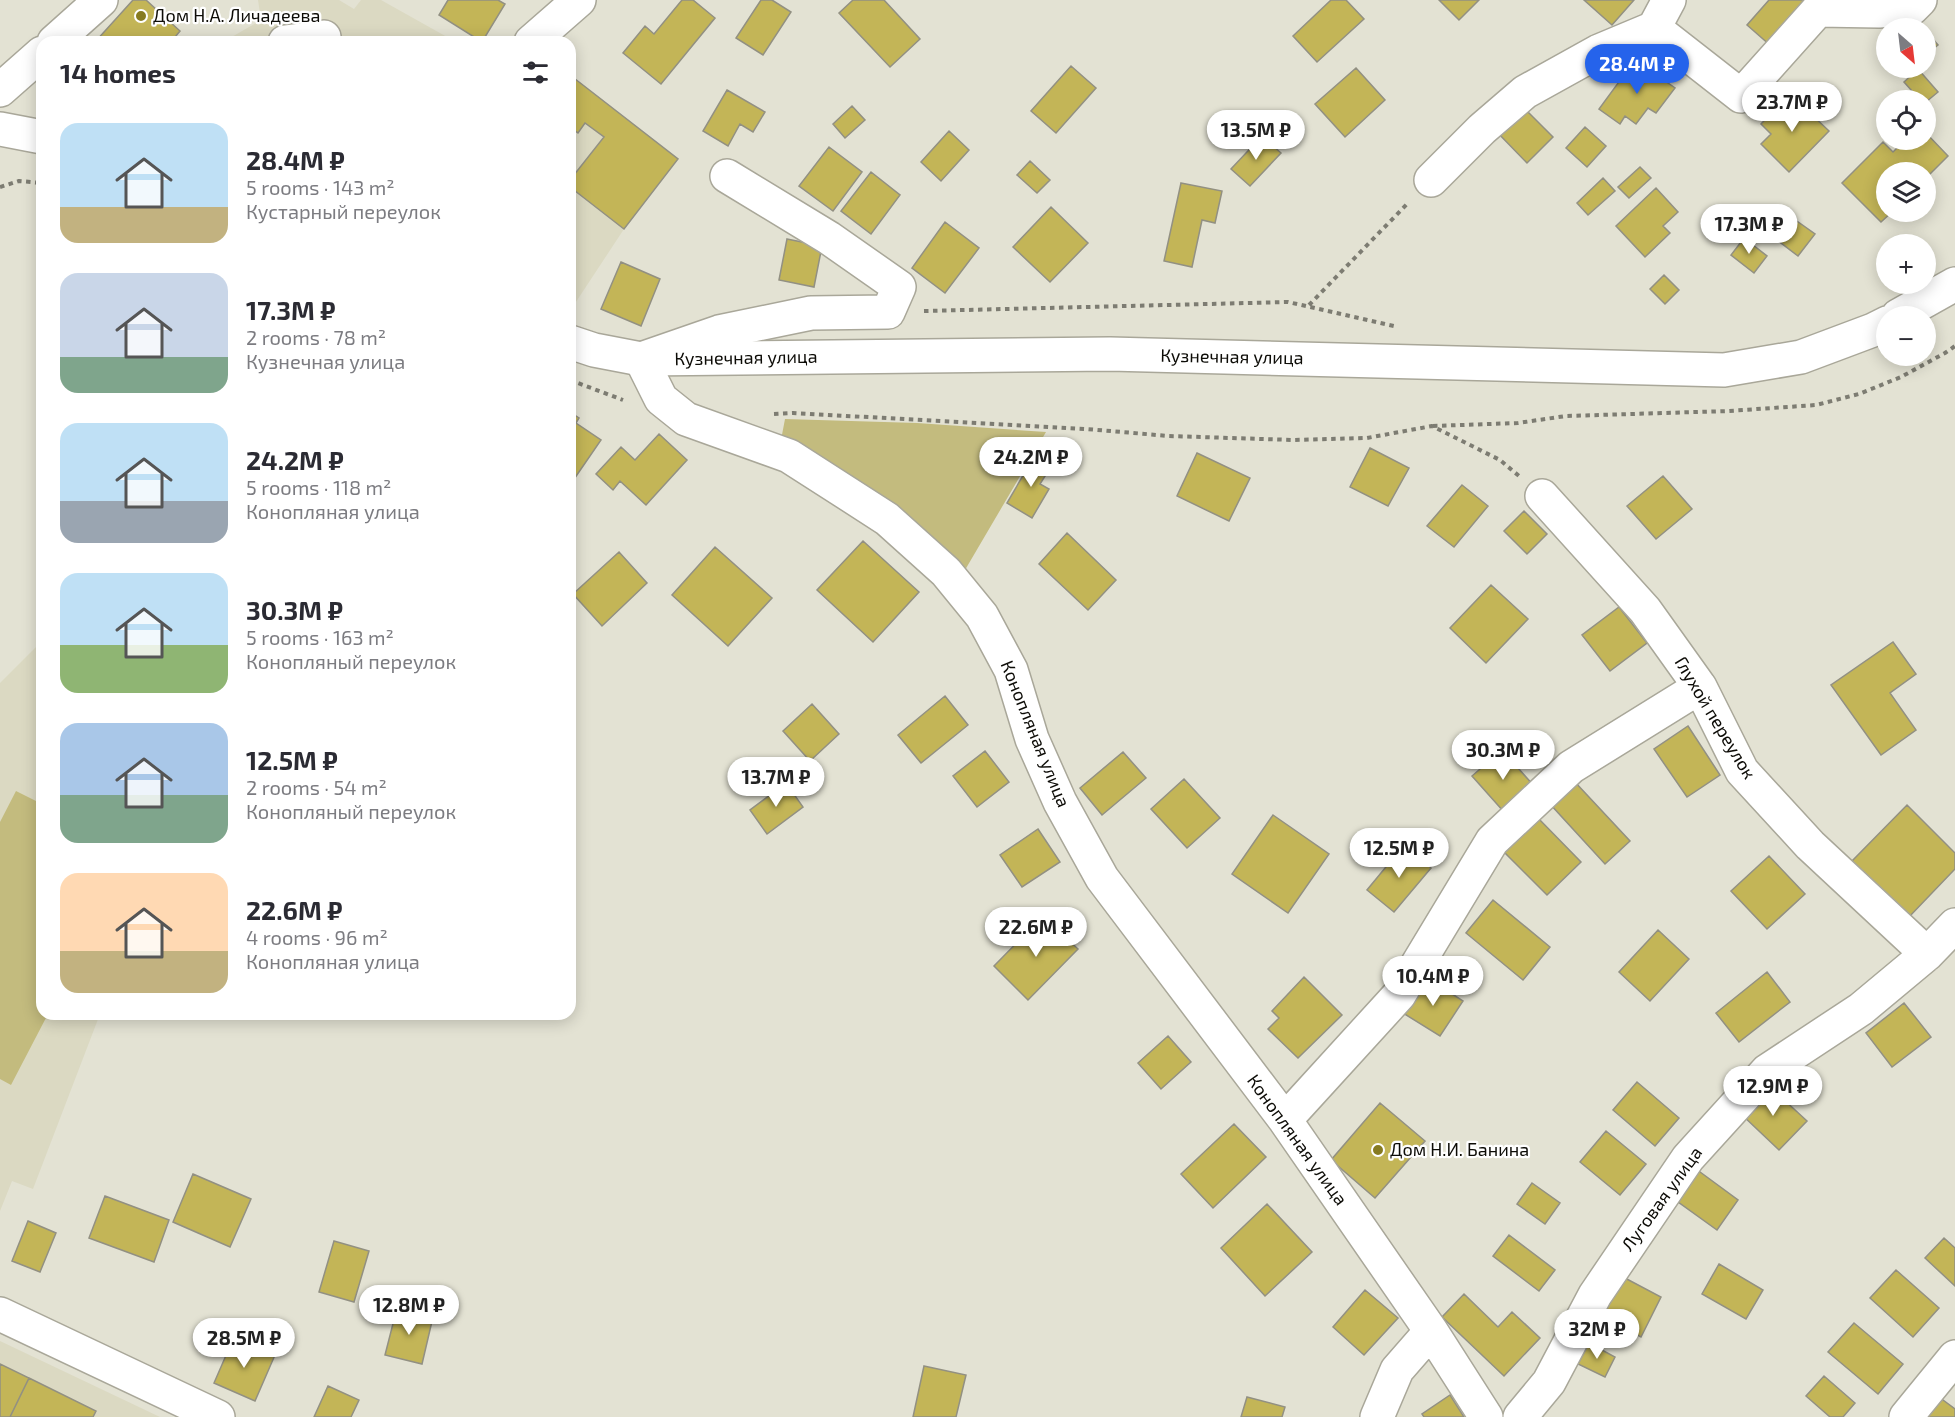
<!DOCTYPE html>
<meta charset="utf-8">
<style>
:root{--surface:#fff;--page:#f7f7f7;--text:#2b2b33;--muted:#7c7c81;--accent:#2563eb}
body{margin:0;font-family:"Exo 2",sans-serif;background:var(--page);color:var(--text);height:100vh;display:flex;flex-direction:column;font-size:22px;white-space:nowrap}
*{box-sizing:border-box;margin:0}
p{font-size:20px;color:var(--muted)}
.icon{flex:none;width:33px;height:33px;fill:none;stroke:currentColor;stroke-width:2;stroke-linecap:round;stroke-linejoin:round}
.map{position:relative;flex:1;overflow:hidden}
.panel{position:absolute;left:36px;top:36px;width:540px;height:984px;display:flex;flex-direction:column;background:var(--surface);border-radius:18px;box-shadow:0 3px 15px #0003}
.panel>*{flex:none}
.needle{width:39px;rotate:152deg}
.fabs{position:absolute;left:1876px;top:18px;display:grid;gap:12px}
.fabs a{display:grid;place-items:center;width:60px;height:60px;border-radius:50%;background:var(--surface);box-shadow:0 3px 15px #0003;font-size:30px}
.price{position:absolute;translate:-50% -51px;padding:0 14px;border-radius:21px;background:#fff;color:#222;font-size:20px;line-height:39px;filter:drop-shadow(0 2px 3px #0008)}
.price::after{content:'';position:absolute;left:50%;top:36px;width:18px;height:14px;margin-left:-9px;background:inherit;clip-path:polygon(0 0,100% 0,50% 100%)}
.price.selected{background:var(--accent);color:#fff}
ul{padding:0;list-style:none}
li{display:flex;align-items:center;gap:18px;height:150px;padding:0 24px}
li span{display:grid;place-items:center;flex:none;width:168px;height:120px;border-radius:18px;color:#555}
li>.icon{margin-inline-start:auto}
span .icon{width:72px;height:72px;fill:#fffc;stroke-width:1}
li b{font-size:26px}
h2{display:flex;justify-content:space-between;align-items:center;height:72px;padding:0 24px;font-size:26px}
.map>svg:first-child{display:block}
.built{fill:#dbd9c2}
.green{fill:#c3bb7e}
.building{fill:#c3b557;stroke:#929082;stroke-width:1.5}
.lines{fill:none;stroke-linecap:round;stroke-linejoin:round}
.minor-casing{stroke:#a9a799;stroke-width:36}
.major-casing{stroke:#a9a799;stroke-width:36}
.path{stroke:#7d7c72;stroke-width:4;stroke-dasharray:4.5 4.5;stroke-linecap:butt}
.minor{stroke:#fff;stroke-width:33}
.major{stroke:#fff;stroke-width:33}
.poi-dot{fill:#877b21;stroke:#fff;stroke-width:2}
.labels{text-anchor:middle;stroke-width:4.5;stroke-linejoin:round;paint-order:stroke}
.poi-label{font-size:18px;fill:#0d0c07;stroke:#fff;text-anchor:start}
.street-label{font-size:18px;fill:#0d0c07;stroke:#fff}
</style>
<div class="map">
<svg width="1955" height="1417" viewBox="0 0 1955 1417">
<rect width="100%" height="100%" fill="#e3e2d3"/>
<path class="built" d="M258 0H339L354 9 361 0H381L456 42H223L261 20Z
M570 75 678 159 624 229 570 311Z
M42 641V1014H100L33 1189 12 1181 0 1211V683Z
M0 1341 160 1417H0Z"/>
<path class="green" d="M785 419 917 423 1046 432 965 570 781 440Z
M16 791 42 804V1014H48L11 1085 0 1079V822Z"/>
<path class="building" d="M133 0H146L180 31 171 42H95Z
M448 0H498L505 4 482 42 439 15Z
M682 0H693L715 18 661 84 623 53 645 26 654 34Z
M761 0H772L791 12 763 55 736 38Z
M853 0H884L920 39 890 67 839 13Z
M1331 0H1346L1364 19 1317 62 1293 36Z
M1439 0H1479L1459 20Z
M1584 0H1634L1612 25Z
M1769 0H1813L1771 46 1747 25Z
M1926 31 1938 45 1926 55Z
M1635 60 1675 88 1656 113 1648 108 1636 124 1625 116 1620 124 1599 109Z
M1071 66 1096 88 1056 133 1031 111Z
M1356 68 1385 100 1345 137 1315 104Z
M1918 69 1938 92 1926 102 1920 100 1904 82Z
M570 75 678 159 624 229 570 187V180L604 137 585 123 578 133 570 127Z
M727 90 765 112 753 132 740 124 728 146 703 131Z
M1790 94 1829 131 1789 172 1761 144 1771 134 1761 124Z
M1521 105 1553 137 1527 163 1495 130Z
M852 106 865 120 845 138 833 124Z
M1585 127 1606 146 1587 167 1566 148Z
M949 131 969 150 941 181 921 162Z
M1926 133 1948 156 1926 178V172H1887V212H1892L1881 222 1842 183 1883 142 1893 152 1905 140H1926Z
M1262 136 1281 153 1250 186 1231 169Z
M829 147 862 172 833 211 799 186Z
M1030 161 1050 180 1037 193 1017 175Z
M1640 167 1651 178 1629 198 1618 187Z
M871 172 900 195 871 234 841 211Z
M1603 178 1615 191 1588 215 1577 203Z
M1181 183 1222 191 1215 223 1202 220 1192 267 1164 261Z
M1656 188 1678 212 1663 226 1670 233 1645 257 1616 226Z
M1051 207 1088 243 1050 282 1013 247Z
M1794 219 1815 234 1798 256 1777 240Z
M945 222 979 248 945 293 912 268Z
M1744 238 1767 256 1754 273 1731 255Z
M787 239 822 246 814 287 779 280Z
M621 262 660 279 641 326 601 309Z
M1664 275 1679 290 1665 304 1650 289Z
M570 412 579 418 576 423 601 440 570 485Z
M659 434 687 460 646 505 620 481 613 490 596 474 621 447 635 460Z
M1370 448 1409 468 1388 506 1350 487Z
M1197 453 1250 478 1229 521 1177 496Z
M1035 455 1052 465 1040 484 1049 489 1032 518 1007 503Z
M1663 476 1692 509 1656 539 1627 506Z
M1462 485 1488 506 1454 547 1427 526Z
M1524 511 1547 534 1527 554 1504 531Z
M1067 533 1116 580 1088 610 1039 564Z
M863 541 919 592 873 642 817 590Z
M715 547 772 598 728 646 672 595Z
M619 552 647 583 602 626 573 594Z
M1491 585 1528 619 1486 663 1450 628Z
M1619 607 1647 643 1610 671 1582 635Z
M1893 642 1916 674 1890 693 1916 730 1881 755 1831 685Z
M945 696 968 725 921 763 898 735Z
M812 704 839 734 810 761 783 731Z
M1688 726 1720 775 1687 797 1654 749Z
M1502 750 1534 786 1504 812 1472 776Z
M985 751 1009 782 977 807 953 776Z
M1123 752 1146 778 1102 815 1080 788Z
M1184 779 1220 818 1187 848 1151 809Z
M1574 781 1630 841 1605 864 1550 804Z
M786 783 803 807 767 834 750 810Z
M1907 805 1955 853V869L1909 917 1852 861Z
M1273 815 1329 854 1288 913 1232 874Z
M1537 817 1581 862 1547 895 1503 851Z
M1038 829 1060 862 1022 887 1000 855Z
M1404 845 1431 868 1394 912 1367 890Z
M1769 856 1805 894 1767 929 1731 891Z
M1493 900 1550 947 1523 980 1466 933Z
M1043 916 1078 949 1028 1000 994 966Z
M1658 930 1689 959 1650 1001 1619 972Z
M1767 972 1790 1002 1739 1042 1716 1013Z
M1304 977 1342 1015 1298 1058 1268 1029 1279 1018 1272 1011Z
M1426 977 1463 1001 1440 1036 1403 1013Z
M1904 1003 1931 1037 1892 1067 1866 1033Z
M1168 1036 1191 1062 1161 1089 1138 1063Z
M1637 1082 1679 1118 1655 1146 1613 1110Z
M1767 1084 1807 1121 1779 1150 1740 1113Z
M1380 1103 1425 1141 1375 1198 1331 1160Z
M1234 1124 1266 1157 1213 1208 1181 1174Z
M1606 1131 1646 1164 1620 1195 1580 1162Z
M1696 1169 1738 1200 1717 1230 1674 1199Z
M193 1174 251 1199 230 1247 173 1222Z
M1532 1183 1560 1203 1545 1224 1517 1204Z
M105 1196 169 1220 154 1262 89 1238Z
M1267 1204 1312 1252 1265 1296 1221 1248Z
M28 1221 56 1233 40 1272 12 1261Z
M1509 1235 1555 1270 1539 1291 1493 1256Z
M1944 1238 1955 1248V1286L1925 1258Z
M334 1241 369 1251 354 1302 319 1292Z
M1719 1264 1763 1290 1746 1319 1702 1294Z
M1896 1270 1939 1308 1913 1337 1870 1298Z
M1623 1277 1661 1297 1641 1337 1602 1317Z
M1365 1290 1398 1318 1364 1355 1333 1327Z
M1464 1294 1498 1327 1512 1312 1540 1338 1504 1376 1442 1317Z
M397 1308 433 1317 422 1364 385 1355Z
M1854 1323 1903 1364 1878 1394 1828 1352Z
M234 1337 275 1355 255 1401 214 1383Z
M1589 1343 1615 1357 1605 1377 1578 1364Z
M0 1364 29 1378 10 1417H0Z
M924 1366 966 1375 956 1417H913Z
M1824 1376 1855 1403 1843 1417H1830L1806 1396Z
M29 1378 96 1411 93 1417H10Z
M328 1386 359 1400 351 1417H314Z
M1450 1395 1464 1417H1424L1422 1414Z
M1247 1397 1285 1407 1282 1417H1241Z
M1939 1397 1955 1409V1417H1924Z"/>
<g class="lines">
<defs>
<path id="minor" d="M1654 28 1741 96 1818 10 1879 11 1912 8 1920 0
M54 42 101 0
M285 42 324 37
M531 42 579 0
M0 90 42 53
M727 176 829 238 899 287 888 312 811 313 719 332 641 359 661 399 686 419 789 456 887 519 946 572 982 616 1011 670 1032 739 1060 802 1102 878 1285 1120 1431 1331 1486 1417
M1431 180 1482 129 1525 92 1599 51 1654 28 1669 0
M1542 496 1645 610 1700 687 1742 771 1810 845 1927 954
M1285 1120 1399 995 1492 841 1571 767 1700 687
M0 1314 218 1417
M1377 1417 1397 1370 1431 1331
M1520 1417 1549 1382 1595 1295 1688 1158 1767 1071 1861 1009 1927 954 1955 925
M1906 1417 1955 1357"/>
<path id="major" d="M0 129 42 137
M1898 316 1955 284
M570 342 594 350 641 359 1110 354 1724 370 1801 357 1873 330 1887 323"/>
</defs>
<use href="#minor" class="minor-casing"/>
<use href="#major" class="major-casing"/>
<path class="path" d="M0 187 19 181 42 183
M1309 305 1408 203
M924 311 1288 302 1394 326
M570 380 623 400
M774 414 793 413 1086 429 1169 436 1294 440 1367 438 1432 426 1500 460 1519 476
M1433 426 1518 423 1566 416 1729 411 1816 405 1859 394 1901 377 1945 353 1955 346"/>
<use href="#minor" class="minor"/>
<use href="#major" class="major"/>
</g>
<g class="poi-dot">
<circle cx="141" cy="16" r="6"/>
<circle cx="1378" cy="1150" r="6"/>
</g>
<g class="labels">
<g class="poi-label">
<text x="153" y="22">Дом Н.А. Личадеева</text>
<text x="1390" y="1156">Дом Н.И. Банина</text>
</g>
<g class="street-label">
<text transform="translate(1232 357) rotate(1)" y="6">Кузнечная улица</text>
<text transform="translate(746 358) rotate(-1)" y="6">Кузнечная улица</text>
<text transform="translate(1715 718) rotate(59)" y="6">Глухой переулок</text>
<text transform="translate(1035 734) rotate(68)" y="6">Конопляная улица</text>
<text transform="translate(1297 1140) rotate(54)" y="6">Конопляная улица</text>
<text transform="translate(1662 1199) rotate(-54)" y="6">Луговая улица</text>
</g>
</g>
</svg>
<div class="fabs">
<a><svg class="needle" viewBox="-14 -14 28 28"><path d="M0-13l5 13h-10z" fill="#e53935"/><path d="M0 13l5-13h-10z" fill="#7c7c81"/></svg></a>
<a><svg class="icon" aria-label="locate" viewBox="0 0 24 24"><circle cx="12" cy="12" r="6"/><path d="M12 2v4M12 18v4M2 12h4M18 12h4"/></svg></a>
<a><svg class="icon" aria-label="layers" viewBox="0 0 24 24"><path d="M12 4l9 5-9 5-9-5zM3 14l9 5 9-5"/></svg></a>
<a>+</a>
<a>−</a>
</div>
<b class="price selected" style="left:1637px;top:95px">28.4M ₽</b>
<b class="price" style="left:1792px;top:133px">23.7M ₽</b>
<b class="price" style="left:1256px;top:161px">13.5M ₽</b>
<b class="price" style="left:1749px;top:255px">17.3M ₽</b>
<b class="price" style="left:1031px;top:488px">24.2M ₽</b>
<b class="price" style="left:1503px;top:781px">30.3M ₽</b>
<b class="price" style="left:776px;top:808px">13.7M ₽</b>
<b class="price" style="left:1399px;top:879px">12.5M ₽</b>
<b class="price" style="left:1036px;top:958px">22.6M ₽</b>
<b class="price" style="left:1433px;top:1007px">10.4M ₽</b>
<b class="price" style="left:1773px;top:1117px">12.9M ₽</b>
<b class="price" style="left:409px;top:1336px">12.8M ₽</b>
<b class="price" style="left:1597px;top:1360px">32M ₽</b>
<b class="price" style="left:244px;top:1369px">28.5M ₽</b>
<section class="panel">
<h2>14 homes<svg class="icon" aria-label="filters" viewBox="0 0 24 24"><path d="M4 7h16M4 17h16"/><circle cx="9" cy="7" r="2"/><circle cx="15" cy="17" r="2"/></svg></h2>
<ul>
<li><span style="background:linear-gradient(#bfe0f5 70%,#c2b280 0)"><svg class="icon" aria-label="home" viewBox="0 0 24 24"><path d="M3 11l9-7 9 7M6 9v11h12V9"/></svg></span><div><b>28.4M ₽</b><p>5 rooms · 143 m²</p><p>Кустарный переулок</p></div></li>
<li><span style="background:linear-gradient(#c9d6e8 70%,#7fa58c 0)"><svg class="icon" aria-label="home" viewBox="0 0 24 24"><path d="M3 11l9-7 9 7M6 9v11h12V9"/></svg></span><div><b>17.3M ₽</b><p>2 rooms · 78 m²</p><p>Кузнечная улица</p></div></li>
<li><span style="background:linear-gradient(#bfe0f5 65%,#9aa5b1 0)"><svg class="icon" aria-label="home" viewBox="0 0 24 24"><path d="M3 11l9-7 9 7M6 9v11h12V9"/></svg></span><div><b>24.2M ₽</b><p>5 rooms · 118 m²</p><p>Конопляная улица</p></div></li>
<li><span style="background:linear-gradient(#bfe0f5 60%,#8fb573 0)"><svg class="icon" aria-label="home" viewBox="0 0 24 24"><path d="M3 11l9-7 9 7M6 9v11h12V9"/></svg></span><div><b>30.3M ₽</b><p>5 rooms · 163 m²</p><p>Конопляный переулок</p></div></li>
<li><span style="background:linear-gradient(#a9c7e8 60%,#7fa58c 0)"><svg class="icon" aria-label="home" viewBox="0 0 24 24"><path d="M3 11l9-7 9 7M6 9v11h12V9"/></svg></span><div><b>12.5M ₽</b><p>2 rooms · 54 m²</p><p>Конопляный переулок</p></div></li>
<li><span style="background:linear-gradient(#ffd9b3 65%,#c2b280 0)"><svg class="icon" aria-label="home" viewBox="0 0 24 24"><path d="M3 11l9-7 9 7M6 9v11h12V9"/></svg></span><div><b>22.6M ₽</b><p>4 rooms · 96 m²</p><p>Конопляная улица</p></div></li>
</ul>
</section>
</div>
